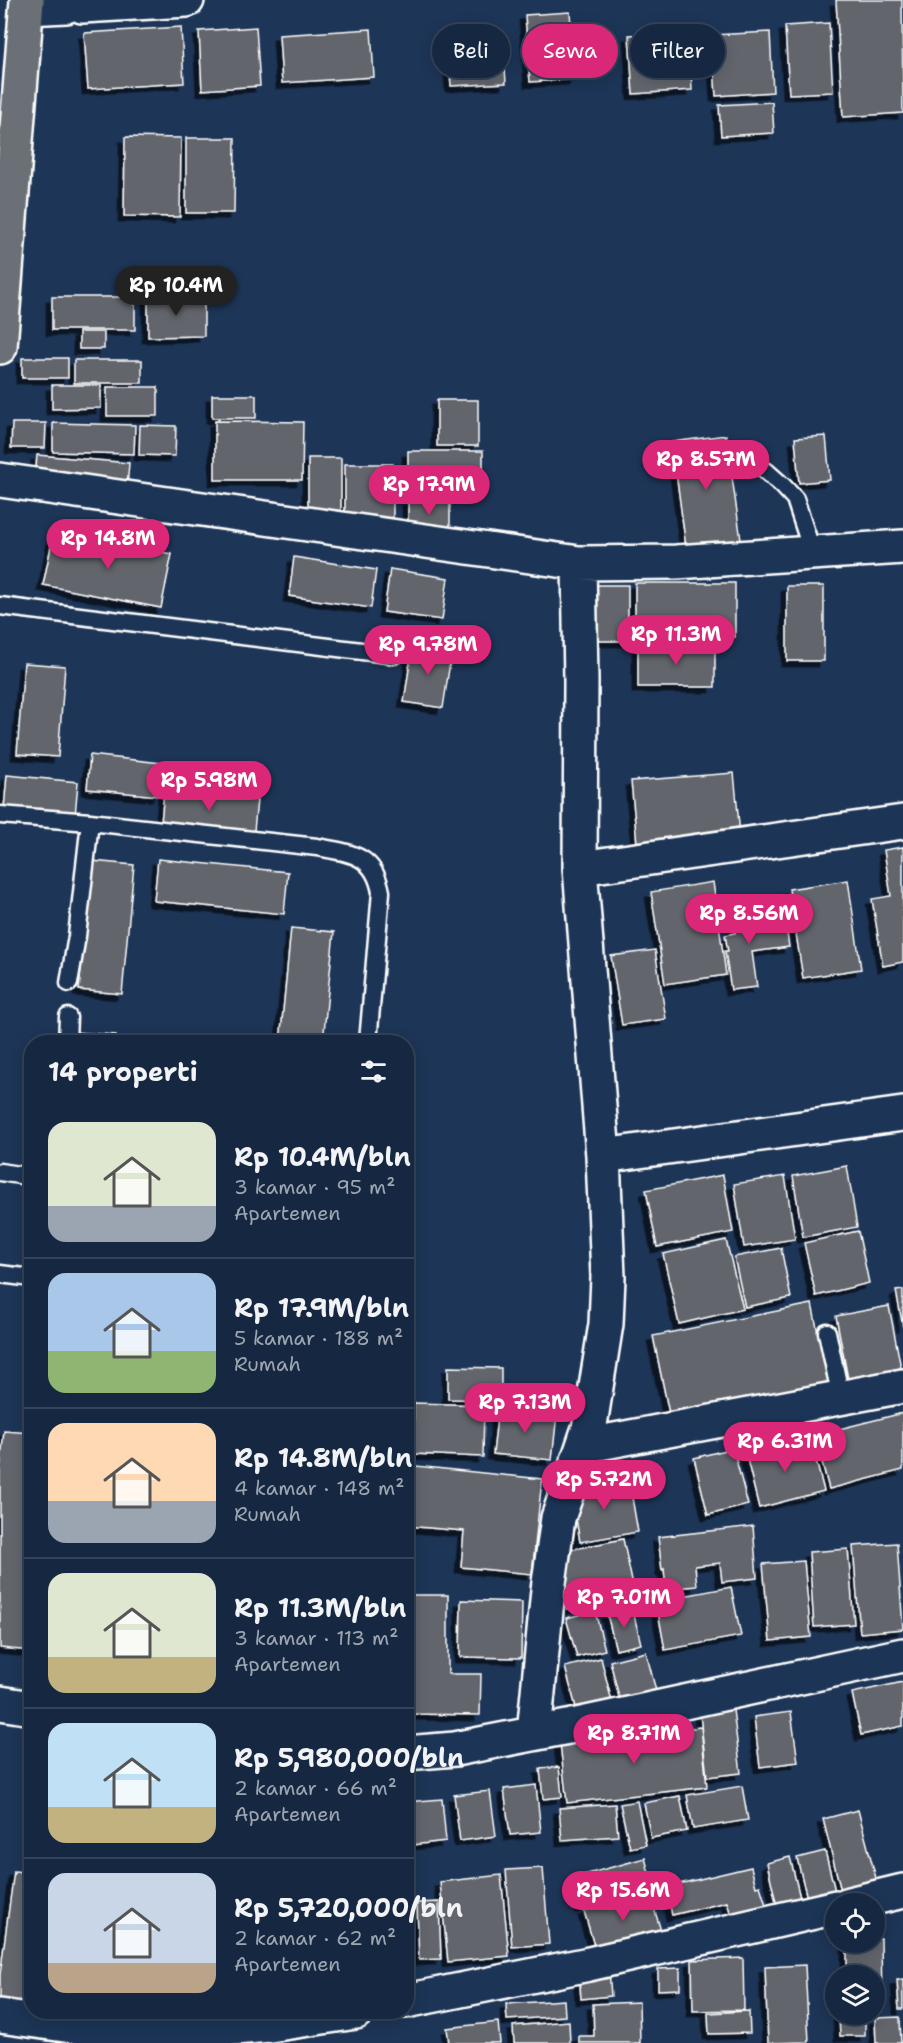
<!DOCTYPE html>
<html lang="id">
<meta charset="utf-8">
<style>
:root{--surface:#162841;--page:#1f3048;--text:#f1f3f6;--muted:#9ea6b1;--line:#35445a;--accent:#db2777}
body{margin:0;font-family:"Shantell Sans",sans-serif;background:var(--page);color:var(--text);height:100vh;display:flex;flex-direction:column;font-size:22px;white-space:nowrap}
*{box-sizing:border-box;margin:0}
p{font-size:20px;color:var(--muted)}
.icon{flex:none;width:33px;height:33px;fill:none;stroke:currentColor;stroke-width:2;stroke-linecap:round;stroke-linejoin:round}
.map{position:relative;flex:1;overflow:hidden}
.drawer{position:absolute;left:24px;top:1035px;width:390px;height:984px;display:flex;flex-direction:column;background:var(--surface);border-radius:24px;box-shadow:0 3px 15px #0003,0 0 0 2px var(--line)}
.drawer>*{flex:none}
.top-card{position:absolute;left:432px;top:24px;width:381px;height:54px;display:flex;gap:12px}
.tools{position:absolute;left:825px;top:1893px;display:grid;gap:12px}
.tools a{display:grid;place-items:center;width:60px;height:60px;border-radius:50%;background:var(--surface);box-shadow:0 3px 15px #0003,0 0 0 2px var(--line);font-size:30px}
.price{position:absolute;translate:-50% -51px;padding:0 14px;border-radius:21px;background:var(--accent);color:#fff;font-size:20px;line-height:39px;filter:drop-shadow(0 2px 3px #0008)}
.price::after{content:'';position:absolute;left:50%;top:36px;width:18px;height:14px;margin-left:-9px;background:inherit;clip-path:polygon(0 0,100% 0,50% 100%)}
.price.current{background:#222;color:#fff}
ul{padding:0;list-style:none}
li{display:flex;align-items:center;gap:18px;height:150px;padding:0 24px}
li+li{border-top:2px solid var(--line)}
li span{display:grid;place-items:center;flex:none;width:168px;height:120px;border-radius:18px;color:#555}
li>.icon{margin-inline-start:auto}
span .icon{width:72px;height:72px;fill:#fffc;stroke-width:1}
li b{font-size:26px}
h2{display:flex;justify-content:space-between;align-items:center;height:72px;padding:0 24px;font-size:26px}
.pill{padding:0 21px;border-radius:27px;background:var(--surface);box-shadow:0 3px 15px #0003,0 0 0 2px var(--line);font-size:21px;line-height:54px}
.pill.current{background:var(--accent);color:#fff}
.map>svg:first-child{display:block}
.building{fill:#62656c;stroke:#fff;stroke-width:1.5;filter:url(#shadow)}
.lines{fill:none;stroke-linecap:round;stroke-linejoin:round}
.lane-casing{stroke:#fff;stroke-width:21}
.street-casing{stroke:#fff;stroke-width:38}
.primary-casing{stroke:#fff;stroke-width:38}
.lane{stroke:#1d3557;stroke-width:16}
.street{stroke:#1d3557;stroke-width:33}
.primary{stroke:#6b7074;stroke-width:33}
</style>
<div class="map">
<svg width="903" height="2043" viewBox="0 0 903 2043">
<defs>
<filter id="shadow"><feDropShadow dx="-5.5" dy="5.5" stdDeviation="0" flood-color="#0009"/></filter>
</defs>
<rect width="100%" height="100%" fill="#1d3557"/>
<filter id="ink" filterUnits="userSpaceOnUse"><feTurbulence type="fractalNoise" baseFrequency=".0167" numOctaves="2"/><feDisplacementMap in="SourceGraphic" scale="12" xChannelSelector="R" yChannelSelector="G"/><feConvolveMatrix kernelMatrix="1 2 1 2 8 2 1 2 1" color-interpolation-filters="sRGB"/></filter>
<g filter="url(#ink)">
<path class="building" d="M836 0H902L903 113 843 117Z
M570 12 575 79 530 82 525 15Z
M829 23 833 92 789 94 785 26Z
M181 27 184 83 88 89 84 33Z
M256 27 260 86 202 90 199 31Z
M371 29 374 77 282 83 279 35Z
M689 32 692 90 633 94 629 35Z
M770 32 773 92 716 96 712 35Z
M503 37 506 83 451 86 448 41Z
M772 102 774 133 721 136 719 105Z
M125 137 181 138 180 217 124 216Z
M186 138H235L234 213H186Z
M52 297H135V330H52Z
M148 297H204V336L148 337Z
M79 332H104V349H79Z
M22 358H68V378H22Z
M74 360H142V383H74Z
M52 385H101V408L52 409Z
M107 387H158V416H107Z
M212 395H256V418H212Z
M437 400H478V446H437Z
M215 421 303 422 302 480H215Z
M12 423H46L45 448H11Z
M53 423 135 425 134 454 53 452Z
M140 425 176 426 175 456 139 455Z
M726 435 741 540 686 547 672 442Z
M826 436 830 480 799 483 795 438Z
M408 451H483V496L408 495Z
M37 455 129 463 127 488 35 480Z
M308 458H341V522H308Z
M345 464H393V523H345Z
M408 500H450V532H408Z
M54 532 172 554 161 608 43 585Z
M294 557 376 570 371 608 289 596Z
M390 569 448 578 442 620 384 612Z
M635 583H735V637H635Z
M593 585H628V641H593Z
M787 586H824V661H787Z
M413 643 452 649 443 708 404 702Z
M638 644H715V687H638Z
M24 663 65 666 58 757 17 754Z
M90 755 161 763 158 796 87 789Z
M734 773 740 834 637 843 631 781Z
M7 775 78 782 75 816 4 809Z
M164 792 257 800 254 831 161 823Z
M903 847V962L883 966 872 899 891 896 884 850Z
M158 859 288 872 284 914 154 901Z
M92 861 134 865 122 994 79 990Z
M848 880 861 969 803 978 789 889Z
M713 882 726 975 665 984 651 892Z
M757 904 761 929 786 926 789 947 752 952 757 987 731 990 725 951H728L725 935 735 933 731 907Z
M291 928 334 932 323 1042H280Z
M655 950 666 1019 622 1025 611 956Z
M73 1032 116 1035 115 1042H73Z
M847 1166 857 1227 803 1237 793 1176Z
M723 1175 733 1232 657 1247 646 1190Z
M785 1176 795 1239 744 1247 734 1184Z
M858 1231 869 1283 816 1296 804 1243Z
M726 1240 743 1309 679 1324 663 1254Z
M781 1248 791 1298 745 1307 734 1257Z
M903 1290V1327L896 1291Z
M812 1304 830 1391 671 1423 653 1336Z
M889 1306 901 1368 848 1379 836 1316Z
M448 1367 501 1368V1400L448 1399Z
M414 1403 484 1405 483 1457 413 1454Z
M498 1408 557 1414 552 1460 493 1454Z
M903 1413V1470L829 1489 815 1435Z
M4 1431 32 1433V1651L0 1648V1470Z
M810 1438 824 1491 759 1508 746 1455Z
M733 1448 748 1505 708 1515 694 1458Z
M406 1465 542 1479 532 1574 461 1567 464 1531 406 1526Z
M629 1480 638 1532 580 1542 571 1489Z
M753 1526 757 1578 722 1582 720 1563 695 1566 697 1586 666 1589 664 1569 662 1570 658 1537Z
M623 1539 635 1595 567 1609 555 1553Z
M897 1543 903 1629 860 1633 853 1546Z
M848 1549 854 1624 814 1627 809 1552Z
M804 1561 811 1637 770 1641 763 1564Z
M731 1587 741 1636 665 1650 656 1601Z
M410 1595H448V1674H481L480 1715 409 1714Z
M461 1600 522 1602 521 1658 460 1657Z
M632 1607 641 1644 616 1650 607 1614Z
M595 1611 605 1650 577 1657 566 1618Z
M646 1652 656 1691 620 1701 610 1661Z
M601 1658 612 1702 577 1711 565 1667Z
M903 1682V1726L861 1735 852 1693Z
M733 1710 741 1773 707 1777 700 1714Z
M791 1712 798 1762 760 1767 754 1717Z
M701 1727 707 1787 567 1803 560 1743Z
M559 1767 562 1797 543 1799 540 1769Z
M536 1785 541 1832 510 1835 504 1789Z
M742 1786 748 1820 693 1829 687 1795Z
M490 1791 496 1836 460 1841 454 1795Z
M680 1796 687 1831 651 1838 644 1803Z
M442 1799 446 1841 412 1845 406 1802Z
M637 1801 646 1845 630 1848 620 1804Z
M615 1804 618 1836 562 1840 559 1808Z
M858 1810 877 1882 841 1891 823 1819Z
M825 1851 837 1899 809 1906 797 1858Z
M790 1857 802 1906 778 1911 767 1863Z
M645 1858 653 1888 581 1907 573 1878Z
M751 1867 756 1887 760 1886 767 1908 732 1918 727 1902 672 1915 666 1887Z
M543 1868 549 1944 512 1947 506 1870Z
M14 1871 32 1873V2003L0 1999V1975Z
M501 1875 509 1956 448 1962 440 1882Z
M649 1892 662 1934 596 1952 584 1911Z
M439 1902 441 1959 419 1960 417 1903Z
M874 1938H881L882 2002H874V1976H847V1942H874Z
M743 1958 744 2010 693 2011 692 1960Z
M805 1965 809 2042 768 2043 765 1967Z
M680 1968V1989L658 1990V1969Z
M609 1969 611 1996 581 1999 579 1971Z
M897 1980H903V2009H899Z
M564 2000 565 2016 507 2020 506 2004Z
M639 2002 640 2043H579V2036H594L593 2004Z
M749 2011 750 2033 709 2034 708 2013Z
M839 2014H865V2036H840Z
M900 2017 901 2043H876L875 2018Z
M569 2021 570 2043H514L513 2026Z
M498 2022 500 2043H449L447 2028Z"/>
<g class="lines">
<defs>
<path id="lane" d="M766 471 783 486 795 499 813 554
M0 606 394 655
M0 815 90 822 77 936 69 983
M90 822 317 847C350 853 374 854 381 892L368 1042
M67 1042 68 1017
M0 1172 32 1177
M0 1274 32 1278
M827 1332 841 1398"/>
<path id="street" d="M82 6 187 0
M27 8 66 6
M0 480 579 563 581 681 580 868 603 1156 608 1277 606 1324 590 1425 583 1446
M579 563 676 562 903 547
M580 868 903 822
M603 1156 903 1114
M0 1703 32 1708
M534 1733 548 1590 558 1518 583 1446 903 1386
M406 1753 455 1749 568 1727 903 1655
M849 1904 903 1891
M406 2001 589 1964 836 1907
M0 2016 115 2032H154L210 2030 270 2025 356 2012"/>
<path id="primary" d="M0 347 27 0"/>
</defs>
<use href="#lane" class="lane-casing"/>
<use href="#street" class="street-casing"/>
<use href="#primary" class="primary-casing"/>
<use href="#lane" class="lane"/>
<use href="#street" class="street"/>
<use href="#primary" class="primary"/>
</g>
</g>
</svg>
<div class="tools">
<a><svg class="icon" aria-label="locate" viewBox="0 0 24 24"><circle cx="12" cy="12" r="6"/><path d="M12 2v4M12 18v4M2 12h4M18 12h4"/></svg></a>
<a><svg class="icon" aria-label="layers" viewBox="0 0 24 24"><path d="M12 4l9 5-9 5-9-5zM3 14l9 5 9-5"/></svg></a>
</div>
<b class="price current" style="left:176px;top:317px">Rp 10.4M</b>
<b class="price" style="left:706px;top:491px">Rp 8.57M</b>
<b class="price" style="left:429px;top:516px">Rp 17.9M</b>
<b class="price" style="left:108px;top:570px">Rp 14.8M</b>
<b class="price" style="left:676px;top:666px">Rp 11.3M</b>
<b class="price" style="left:428px;top:676px">Rp 9.78M</b>
<b class="price" style="left:209px;top:812px">Rp 5.98M</b>
<b class="price" style="left:749px;top:945px">Rp 8.56M</b>
<b class="price" style="left:525px;top:1434px">Rp 7.13M</b>
<b class="price" style="left:785px;top:1473px">Rp 6.31M</b>
<b class="price" style="left:604px;top:1511px">Rp 5.72M</b>
<b class="price" style="left:624px;top:1629px">Rp 7.01M</b>
<b class="price" style="left:634px;top:1765px">Rp 8.71M</b>
<b class="price" style="left:623px;top:1922px">Rp 15.6M</b>
<div class="top-card">
<a class="pill">Beli</a>
<a class="pill current">Sewa</a>
<a class="pill">Filter</a>
</div>
<section class="drawer">
<h2>14 properti<svg class="icon" aria-label="filters" viewBox="0 0 24 24"><path d="M4 7h16M4 17h16"/><circle cx="9" cy="7" r="2"/><circle cx="15" cy="17" r="2"/></svg></h2>
<ul>
<li><span style="background:linear-gradient(#dfe7d0 70%,#9aa5b1 0)"><svg class="icon" aria-label="home" viewBox="0 0 24 24"><path d="M3 11l9-7 9 7M6 9v11h12V9"/></svg></span><div><b>Rp 10.4M/bln</b><p>3 kamar · 95 m²</p><p>Apartemen</p></div></li>
<li><span style="background:linear-gradient(#a9c7e8 65%,#8fb573 0)"><svg class="icon" aria-label="home" viewBox="0 0 24 24"><path d="M3 11l9-7 9 7M6 9v11h12V9"/></svg></span><div><b>Rp 17.9M/bln</b><p>5 kamar · 188 m²</p><p>Rumah</p></div></li>
<li><span style="background:linear-gradient(#ffd9b3 65%,#9aa5b1 0)"><svg class="icon" aria-label="home" viewBox="0 0 24 24"><path d="M3 11l9-7 9 7M6 9v11h12V9"/></svg></span><div><b>Rp 14.8M/bln</b><p>4 kamar · 148 m²</p><p>Rumah</p></div></li>
<li><span style="background:linear-gradient(#dfe7d0 70%,#c2b280 0)"><svg class="icon" aria-label="home" viewBox="0 0 24 24"><path d="M3 11l9-7 9 7M6 9v11h12V9"/></svg></span><div><b>Rp 11.3M/bln</b><p>3 kamar · 113 m²</p><p>Apartemen</p></div></li>
<li><span style="background:linear-gradient(#bfe0f5 70%,#c2b280 0)"><svg class="icon" aria-label="home" viewBox="0 0 24 24"><path d="M3 11l9-7 9 7M6 9v11h12V9"/></svg></span><div><b>Rp 5,980,000/bln</b><p>2 kamar · 66 m²</p><p>Apartemen</p></div></li>
<li><span style="background:linear-gradient(#c9d6e8 75%,#b9a48a 0)"><svg class="icon" aria-label="home" viewBox="0 0 24 24"><path d="M3 11l9-7 9 7M6 9v11h12V9"/></svg></span><div><b>Rp 5,720,000/bln</b><p>2 kamar · 62 m²</p><p>Apartemen</p></div></li>
</ul>
</section>
</div>
